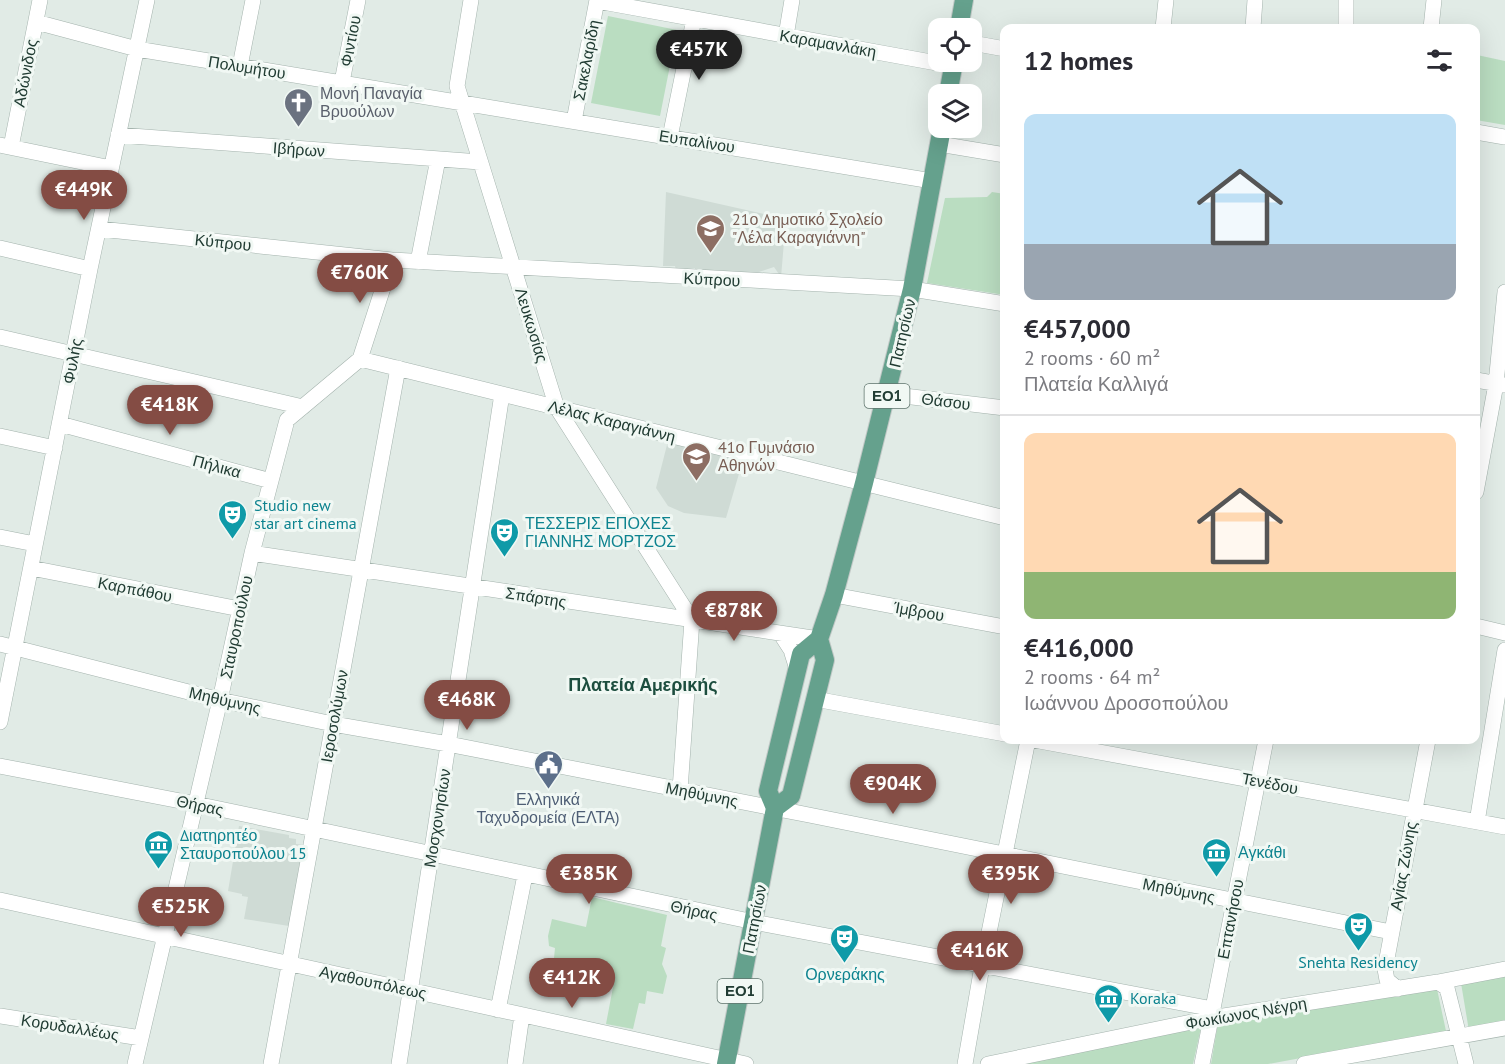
<!DOCTYPE html>
<meta charset="utf-8">
<style>
:root{--surface:#fff;--page:#f2f2f3;--text:#2b2b33;--muted:#7c7c81;--line:#e1e1e2;--accent:#844c44}
body{margin:0;font-family:"PT Sans",sans-serif;background:var(--page);color:var(--text);height:100vh;display:flex;flex-direction:column;font-size:22px;white-space:nowrap}
*{box-sizing:border-box;margin:0}
p{font-size:20px;color:var(--muted)}
.icon{flex:none;width:33px;height:33px;fill:none;stroke:currentColor;stroke-width:2;stroke-linecap:round;stroke-linejoin:round}
.map{position:relative;flex:1;overflow:hidden}
.details{position:absolute;left:1000px;top:24px;width:480px;height:720px;display:flex;flex-direction:column;background:var(--surface);border-radius:12px;box-shadow:0 6px 24px #0002}
.details>*{flex:none}
.tools{position:absolute;left:928px;top:18px;display:grid;gap:12px}
.tools a{display:grid;place-items:center;width:54px;height:54px;border-radius:12px;background:var(--surface);box-shadow:0 6px 24px #0002;font-size:30px}
.price{position:absolute;translate:-50% -51px;padding:0 14px;border-radius:21px;background:var(--accent);color:#fff;font-size:20px;line-height:39px;filter:drop-shadow(0 2px 3px #0008)}
.price::after{content:'';position:absolute;left:50%;top:36px;width:18px;height:14px;margin-left:-9px;background:inherit;clip-path:polygon(0 0,100% 0,50% 100%)}
.price.on{background:#222;color:#fff}
ul{padding:0;list-style:none}
li{display:grid;align-content:center;gap:12px;height:318px;padding:0 24px}
li+li{border-top:2px solid var(--line)}
li span{display:grid;place-items:center;height:186px;border-radius:12px;color:#555}
li>.icon{margin-inline-start:auto}
span .icon{width:108px;height:108px;fill:#fffc;stroke-width:1}
li b{font-size:26px}
h2{display:flex;justify-content:space-between;align-items:center;height:72px;padding:0 24px;font-size:26px}
.map>svg:first-child{display:block}
.built{fill:#cfdbd5}
.green{fill:#baddc1}
.lines{fill:none;stroke-linecap:round;stroke-linejoin:round}
.minor-casing{stroke:#a4b3ad;stroke-width:16}
.major-casing{stroke:#c1c8c6;stroke-width:20}
.minor{stroke:#fff;stroke-width:15}
.major{stroke:#65a18d;stroke-width:18}
.labels{text-anchor:middle;stroke-width:6;stroke-linejoin:round;paint-order:stroke}
.shield{fill:#f1f8f4;stroke:#5f746d;stroke-width:1.5}
.shield-label{font-size:15px;font-weight:bold;fill:#213c33}
.street-label{font-size:16px;fill:#213c33;stroke:#f1f8f4}
.worship-label{font-size:16px;fill:#5b616d;stroke:#f1f8f4;text-anchor:start}
.education-label{font-size:16px;fill:#785e54;stroke:#f1f8f4;text-anchor:start}
.culture-label{font-size:16px;fill:#0d838f;stroke:#f1f8f4;text-anchor:start}
.service-label{font-size:16px;fill:#4e5e75;stroke:#f1f8f4}
.neighbourhood-label{font-size:18px;font-weight:bold;fill:#1d4e3f;stroke:#f1f8f4}
</style>
<div class="map">
<svg width="1505" height="1064" viewBox="0 0 1505 1064">
<rect width="100%" height="100%" fill="#e1ebe6"/>
<path class="built" d="M666 192 786 219 781 277 774 267 753 274 695 271V268L676 270 675 266H663Z
M668 441 743 460 726 518 684 513 668 506 656 488Z
M239 826 289 835V838L296 839V844L304 845 289 926 244 919 248 897 242 896V894L228 891Z"/>
<path class="green" d="M608 16 677 30 660 116 591 103Z
M1477 55 1505 61V125L1476 120Z
M992 192 1005 194V295L927 283 945 198 987 197Z
M592 897 667 915 661 946 666 948 662 964 667 976 663 994 647 991 645 1004 639 1003 633 1029 606 1024 614 982 585 977 588 965 554 958 555 948 549 946 548 936 552 919 586 927Z
M1505 974V1024L1469 1031 1461 983Z
M1437 989 1446 1031 1268 1064H1211L1218 1023Z
M1202 1023 1193 1064H991Z"/>
<g class="lines">
<defs>
<path id="minor" d="M471 0 457 86 557 408 692 620
M597 1 953 66
M36 22 137 49 932 181
M1163 28 1166 0
M1253 28 1255 0
M1346 28V0
M1431 28 1434 0
M786 36 792 0
M972 43 1005 49
M240 66 253 0
M342 82 358 0
M574 121 597 0
M1476 132 1505 137
M118 135 480 162
M670 137 694 19
M939 144 1005 155
M0 145 111 168
M11 147 40 0
M100 229 392 260 912 289 1005 304
M0 248 90 269
M418 262 438 159
M0 337 303 407
M360 359 1005 518
M1476 380 1505 385
M887 394 1005 408
M60 424 271 481
M0 436 55 448
M1476 492 1496 384 1505 292
M0 537 35 544
M252 553 819 639
M31 568 240 609
M834 595 1005 627
M1476 626 1505 633
M780 633 791 650 797 669
M0 644 220 700 333 724 448 744 809 815 1391 932
M815 699 1005 734
M0 722 90 269 147 0
M1034 740 1505 827
M0 766 196 804 754 922 1213 1009
M680 790 692 620
M1477 822 1505 650
M0 900 746 1064
M1438 982 1447 988 1466 1064
M1398 989 1387 980 1385 969 1428 740
M498 1010 525 875
M0 1016 141 1038
M135 1064 220 700 252 553 287 420 360 359 392 260
M271 1064 398 368
M399 1064 502 394
M515 1064 522 1015
M965 1064 981 972 1028 740
M988 1064 1211 1018 1438 982 1505 969
M1202 1064 1266 740
M1304 1064 1505 1028"/>
<path id="major" d="M959 28 964 0
M948 94 954 62
M775 808 791 796 825 660 819 639
M726 1064 775 808 768 791 772 774 801 654 819 639 834 595 864 483 912 289 942 128"/>
</defs>
<use href="#minor" class="minor-casing"/>
<use href="#major" class="major-casing"/>
<use href="#minor" class="minor"/>
<use href="#major" class="major"/>
</g>
<defs>
<symbol id="church-pin" viewBox="-11 -11 22 30"><path d="M0 17L-7.5 6A9.5 9.5 0 1 1 7.5 6Z" fill="#6b7280" stroke="#f1f8f4"/><path d="M-1.2-6h2.4v3.5h3.3v2.4h-3.3V6h-2.4V-.1h-3.3v-2.4h3.3Z" fill="#fff"/></symbol>
<symbol id="school-pin" viewBox="-11 -11 22 30"><path d="M0 17L-7.5 6A9.5 9.5 0 1 1 7.5 6Z" fill="#8d6e63" stroke="#f1f8f4"/><path d="M0-5L7-2L0 1L-7-2ZM-4 1L0 2.5L4 1V4Q0 6-4 4Z" fill="#fff"/></symbol>
<symbol id="theatre-pin" viewBox="-11 -11 22 30"><path d="M0 17L-7.5 6A9.5 9.5 0 1 1 7.5 6Z" fill="#0f9aa8" stroke="#f1f8f4"/><path d="M-5-5.5Q0-4 5-5.5V0Q5 5 0 6Q-5 5-5 0ZM-3.3-2.5H-1v1.5H-3.3ZM1-2.5H3.3v1.5H1ZM-2.8 1Q0 5.5 2.8 1Z" fill="#fff"/></symbol>
<symbol id="civic-pin" viewBox="-11 -11 22 30"><path d="M0 17L-7.5 6A9.5 9.5 0 1 1 7.5 6Z" fill="#5c6f8a" stroke="#f1f8f4"/><path d="M-.6-6.5H3V-4.5H.6V-3L4-1V1h2V6H-6V1h2V-1L-.6-3ZM-1.2 2.5V6h2.4V2.5Z" fill="#fff"/></symbol>
<symbol id="museum-pin" viewBox="-11 -11 22 30"><path d="M0 17L-7.5 6A9.5 9.5 0 1 1 7.5 6Z" fill="#0f9aa8" stroke="#f1f8f4"/><path d="M0-6L6-3V-2H-6V-3ZM-5-1h2V3h-2ZM-1-1h2V3h-2ZM3-1h2V3H3ZM-6 4H6V6H-6Z" fill="#fff"/></symbol>
</defs>
<g fill-rule="evenodd">
<use href="#church-pin" x="282" y="86" width="33" height="45"/>
<use href="#school-pin" x="694" y="212" width="33" height="45"/>
<use href="#school-pin" x="680" y="440" width="33" height="45"/>
<use href="#theatre-pin" x="216" y="498" width="33" height="45"/>
<use href="#theatre-pin" x="488" y="516" width="33" height="45"/>
<use href="#civic-pin" x="532" y="748" width="33" height="45"/>
<use href="#museum-pin" x="142" y="828" width="33" height="45"/>
<use href="#museum-pin" x="1200" y="836" width="33" height="45"/>
<use href="#theatre-pin" x="1342" y="910" width="33" height="45"/>
<use href="#theatre-pin" x="828" y="922" width="33" height="45"/>
<use href="#museum-pin" x="1092" y="982" width="33" height="45"/>
</g>
<g class="labels">
<g class="shield">
<rect x="864.5" y="384" width="45" height="24" rx="4.5"/>
<rect x="717.5" y="979" width="45" height="24" rx="4.5"/>
</g>
<g class="shield-label">
<text x="887" y="401">ΕΟ1</text>
<text x="740" y="996">ΕΟ1</text>
</g>
<g class="street-label">
<text transform="translate(350 41) rotate(-79)" y="6">Φιντίου</text>
<text transform="translate(828 43) rotate(10)" y="6">Καραμανλάκη</text>
<text transform="translate(586 60) rotate(-79)" y="6">Σακελαρίδη</text>
<text transform="translate(247 67) rotate(9)" y="6">Πολυμήτου</text>
<text transform="translate(25 73) rotate(-79)" y="6">Αδώνιδος</text>
<text transform="translate(697 141) rotate(9)" y="6">Ευπαλίνου</text>
<text transform="translate(299 149) rotate(4)" y="6">Ιβήρων</text>
<text transform="translate(223 242) rotate(6)" y="6">Κύπρου</text>
<text transform="translate(712 279) rotate(3)" y="6">Κύπρου</text>
<text transform="translate(532 325) rotate(73)" y="6">Λευκωσίας</text>
<text transform="translate(902 333) rotate(-77)" y="6">Πατησίων</text>
<text transform="translate(72 361) rotate(-79)" y="6">Φυλής</text>
<text transform="translate(946 401) rotate(7)" y="6">Θάσου</text>
<text transform="translate(612 421) rotate(14)" y="6">Λέλας Καραγιάννη</text>
<text transform="translate(217 466) rotate(15)" y="6">Πήλικα</text>
<text transform="translate(135 589) rotate(11)" y="6">Καρπάθου</text>
<text transform="translate(536 597) rotate(9)" y="6">Σπάρτης</text>
<text transform="translate(919 611) rotate(10)" y="6">Ίμβρου</text>
<text transform="translate(236 627) rotate(-78)" y="6">Σταυροπούλου</text>
<text transform="translate(225 700) rotate(13)" y="6">Μηθύμνης</text>
<text transform="translate(334 716) rotate(-80)" y="6">Ιεροσολύμων</text>
<text transform="translate(1270 783) rotate(11)" y="6">Τενέδου</text>
<text transform="translate(702 794) rotate(11)" y="6">Μηθύμνης</text>
<text transform="translate(200 805) rotate(12)" y="6">Θήρας</text>
<text transform="translate(437 818) rotate(-81)" y="6">Μοσχονησίων</text>
<text transform="translate(1403 866) rotate(-80)" y="6">Αγίας Ζώνης</text>
<text transform="translate(1179 890) rotate(11)" y="6">Μηθύμνης</text>
<text transform="translate(694 910) rotate(12)" y="6">Θήρας</text>
<text transform="translate(754 919) rotate(-79)" y="6">Πατησίων</text>
<text transform="translate(1230 919) rotate(-79)" y="6">Επτανήσου</text>
<text transform="translate(373 982) rotate(12)" y="6">Αγαθουπόλεως</text>
<text transform="translate(1246 1013) rotate(-10)" y="6">Φωκίωνος Νέγρη</text>
<text transform="translate(70 1027) rotate(9)" y="6">Κορυδαλλέως</text>
</g>
<g class="worship-label">
<text x="320" y="99">Μονή Παναγία<tspan x="320" dy="18">Βρυούλων</tspan></text>
</g>
<g class="education-label">
<text x="732" y="225">21ο Δημοτικό Σχολείο<tspan x="732" dy="18">"Λέλα Καραγιάννη"</tspan></text>
<text x="718" y="453">41ο Γυμνάσιο<tspan x="718" dy="18">Αθηνών</tspan></text>
</g>
<g class="culture-label">
<text x="254" y="511">Studio new<tspan x="254" dy="18">star art cinema</tspan></text>
<text x="525" y="529">ΤΕΣΣΕΡΙΣ ΕΠΟΧΕΣ<tspan x="525" dy="18">ΓΙΑΝΝΗΣ ΜΟΡΤΖΟΣ</tspan></text>
<text x="180" y="841">Διατηρητέο<tspan x="180" dy="18">Σταυροπούλου 15</tspan></text>
<text x="1238" y="858">Αγκάθι</text>
<text x="1358" y="968" text-anchor="middle">Snehta Residency</text>
<text x="845" y="980" text-anchor="middle">Ορνεράκης</text>
<text x="1130" y="1004">Koraka</text>
</g>
<g class="service-label">
<text x="548" y="805">Ελληνικά<tspan x="548" dy="18">Ταχυδρομεία (ΕΛΤΑ)</tspan></text>
</g>
<g class="neighbourhood-label">
<text x="643" y="691">Πλατεία Αμερικής</text>
</g>
</g>
</svg>
<div class="tools">
<a><svg class="icon" aria-label="locate" viewBox="0 0 24 24"><circle cx="12" cy="12" r="6"/><path d="M12 2v4M12 18v4M2 12h4M18 12h4"/></svg></a>
<a><svg class="icon" aria-label="layers" viewBox="0 0 24 24"><path d="M12 4l9 5-9 5-9-5zM3 14l9 5 9-5"/></svg></a>
</div>
<b class="price on" style="left:699px;top:81px">€457K</b>
<b class="price" style="left:84px;top:221px">€449K</b>
<b class="price" style="left:360px;top:304px">€760K</b>
<b class="price" style="left:170px;top:436px">€418K</b>
<b class="price" style="left:734px;top:642px">€878K</b>
<b class="price" style="left:467px;top:731px">€468K</b>
<b class="price" style="left:893px;top:815px">€904K</b>
<b class="price" style="left:589px;top:905px">€385K</b>
<b class="price" style="left:1011px;top:905px">€395K</b>
<b class="price" style="left:181px;top:938px">€525K</b>
<b class="price" style="left:980px;top:982px">€416K</b>
<b class="price" style="left:572px;top:1009px">€412K</b>
<section class="details">
<h2>12 homes<svg class="icon" aria-label="filters" viewBox="0 0 24 24"><path d="M4 7h16M4 17h16"/><circle cx="9" cy="7" r="2"/><circle cx="15" cy="17" r="2"/></svg></h2>
<ul>
<li><span style="background:linear-gradient(#bfe0f5 70%,#9aa5b1 0)"><svg class="icon" aria-label="home" viewBox="0 0 24 24"><path d="M3 11l9-7 9 7M6 9v11h12V9"/></svg></span><div><b>€457,000</b><p>2 rooms · 60 m²</p><p>Πλατεία Καλλιγά</p></div></li>
<li><span style="background:linear-gradient(#ffd9b3 75%,#8fb573 0)"><svg class="icon" aria-label="home" viewBox="0 0 24 24"><path d="M3 11l9-7 9 7M6 9v11h12V9"/></svg></span><div><b>€416,000</b><p>2 rooms · 64 m²</p><p>Ιωάννου Δροσοπούλου</p></div></li>
</ul>
</section>
</div>
